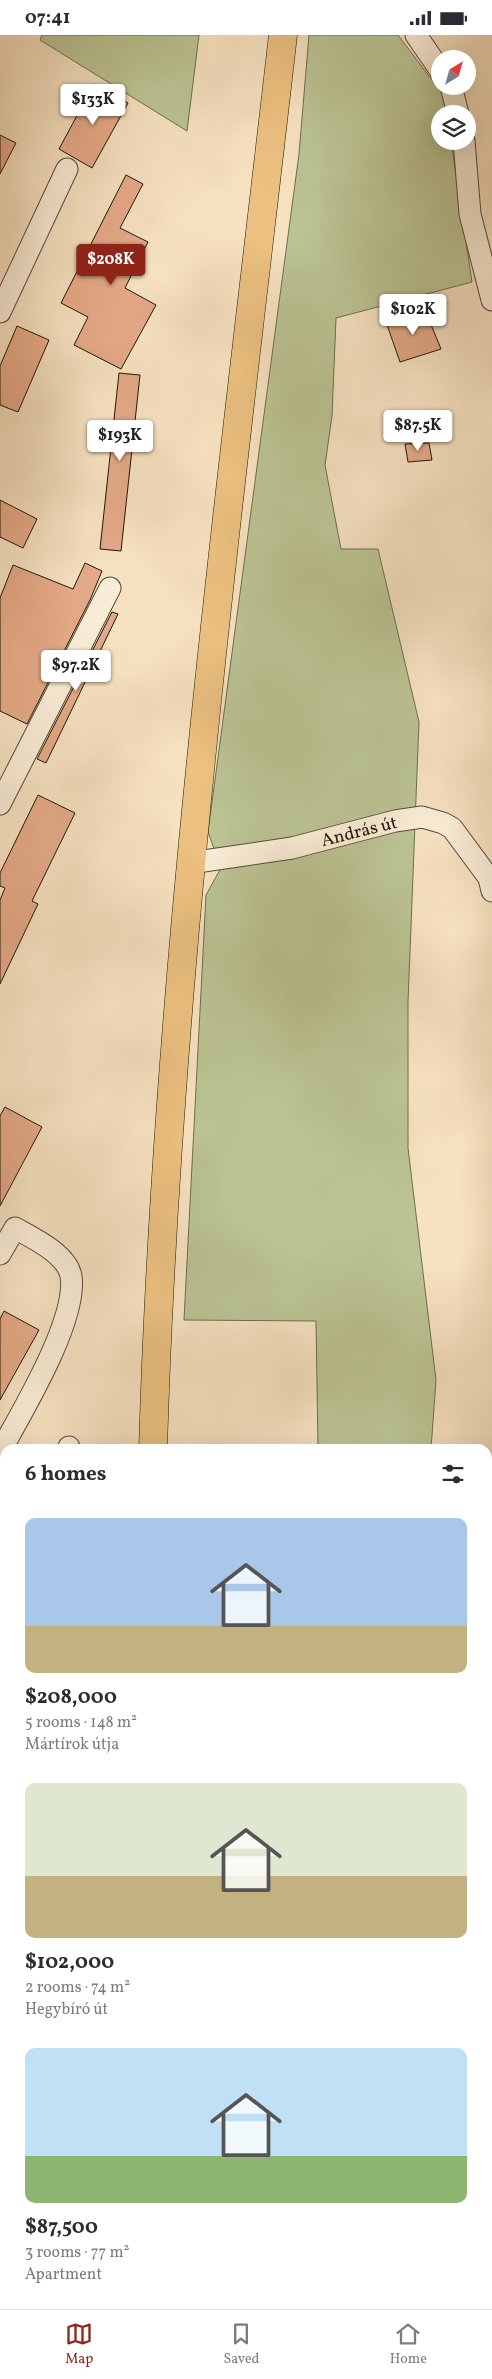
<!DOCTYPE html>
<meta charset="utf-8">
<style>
:root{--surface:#fff;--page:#f2f2f3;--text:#2b2b33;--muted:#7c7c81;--line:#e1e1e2;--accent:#8f2418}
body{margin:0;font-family:Vollkorn,serif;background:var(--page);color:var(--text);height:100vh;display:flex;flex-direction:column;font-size:19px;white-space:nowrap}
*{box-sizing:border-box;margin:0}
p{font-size:16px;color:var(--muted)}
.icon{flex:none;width:28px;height:28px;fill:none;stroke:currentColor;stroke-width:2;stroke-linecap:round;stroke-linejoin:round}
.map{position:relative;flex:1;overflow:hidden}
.details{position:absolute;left:0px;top:1409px;width:492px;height:866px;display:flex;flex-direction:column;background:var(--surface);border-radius:15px 15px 0 0;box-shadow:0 5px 20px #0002}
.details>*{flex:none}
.needle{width:32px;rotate:37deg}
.buttons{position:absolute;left:431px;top:15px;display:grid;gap:10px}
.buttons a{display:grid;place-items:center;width:45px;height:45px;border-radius:50%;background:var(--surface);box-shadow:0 5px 20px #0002;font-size:25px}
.price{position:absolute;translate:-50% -42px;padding:0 11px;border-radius:5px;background:#fff;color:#222;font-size:16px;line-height:32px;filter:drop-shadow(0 1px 2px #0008)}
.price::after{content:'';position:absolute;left:50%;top:30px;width:15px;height:11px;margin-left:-8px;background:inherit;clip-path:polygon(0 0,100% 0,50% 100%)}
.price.current{background:var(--accent);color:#fff}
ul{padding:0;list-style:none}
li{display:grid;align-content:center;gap:10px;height:265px;padding:0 25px}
li span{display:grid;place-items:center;height:155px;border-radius:10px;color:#555}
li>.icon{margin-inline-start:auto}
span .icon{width:90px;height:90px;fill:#fffc;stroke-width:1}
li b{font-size:21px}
h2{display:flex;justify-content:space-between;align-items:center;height:60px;padding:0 25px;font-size:21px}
.status{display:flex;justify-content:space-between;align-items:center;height:35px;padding:0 25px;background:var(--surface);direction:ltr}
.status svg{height:14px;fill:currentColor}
.dock{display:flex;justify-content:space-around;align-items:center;height:70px;border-top:1px solid var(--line);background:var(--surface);font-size:14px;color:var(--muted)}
.dock a{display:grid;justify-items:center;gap:2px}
.dock .current{color:var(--accent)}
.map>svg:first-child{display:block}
.green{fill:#bbc393;stroke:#6d6d50}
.building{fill:#e4a986;stroke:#1f170c}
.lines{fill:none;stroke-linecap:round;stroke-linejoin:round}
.minor-casing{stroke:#554a39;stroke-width:23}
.major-casing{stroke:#1f170c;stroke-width:29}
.minor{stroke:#f9ecd6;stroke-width:21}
.major{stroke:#ebc080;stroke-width:28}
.labels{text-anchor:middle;stroke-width:5;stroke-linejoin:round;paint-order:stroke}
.street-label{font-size:18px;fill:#1f170c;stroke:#f9ecd6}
</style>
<div class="status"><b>07:41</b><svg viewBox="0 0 49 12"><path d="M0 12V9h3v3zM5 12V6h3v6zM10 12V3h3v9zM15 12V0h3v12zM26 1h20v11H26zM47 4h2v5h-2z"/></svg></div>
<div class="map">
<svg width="492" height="2274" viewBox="0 0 492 2274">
<rect width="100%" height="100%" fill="#f6e1c0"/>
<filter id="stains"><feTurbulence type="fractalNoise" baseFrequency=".004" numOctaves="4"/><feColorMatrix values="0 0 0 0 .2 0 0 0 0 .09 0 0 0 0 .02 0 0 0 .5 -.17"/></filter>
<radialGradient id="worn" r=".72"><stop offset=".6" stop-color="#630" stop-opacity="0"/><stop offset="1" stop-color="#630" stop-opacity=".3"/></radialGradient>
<path class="green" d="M42 0H199L187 96 40 5Z
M309 0H398L444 61 447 79H440V106H451L472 247 336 283 332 381 325 430 341 514H378L419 687 408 967V1113L436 1345 431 1414H318L316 1286 184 1285 206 860 221 833 208 797 299 119Z
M0 2131H5V2214H0Z"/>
<path class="building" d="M94 49 128 68 92 133 59 114Z
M0 100 16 108 0 139Z
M126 140 143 149 120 193 148 207 125 253 156 270 121 334 74 310 88 282 61 268Z
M425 275 441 314 400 327 386 287Z
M17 291 49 305 18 377 0 370V331Z
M119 338 140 340 121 516 100 514Z
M429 408 432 425 408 427 405 409Z
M0 465 37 484 23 513 0 502Z
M85 528 102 536 90 565 27 689 0 676V563L13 530 73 554Z
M112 577 118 579 46 728 37 724Z
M38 760 75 778 32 866 38 869 0 949V865L5 853 0 851V838Z
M5 1072 42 1092 0 1171V1081Z
M4 1276 39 1295 0 1365V1284Z"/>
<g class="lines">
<defs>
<path id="minor" d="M416 0 440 35
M451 51 458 79
M464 106 470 179 492 265
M0 277 67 134
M0 769 110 553
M190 828 292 813 395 786 422 782 443 788 452 793 489 843 492 856
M0 1219 15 1193C33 1203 67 1219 71 1241 78 1285 21 1378 0 1417
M68 1414 69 1412
M0 1477 5 1479
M0 1946H5
M0 2240 5 2239
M258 2270 259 2274
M99 2274 100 2270"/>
<path id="major" d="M153 1414C167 940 229 470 283 0
M200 2270 201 2274"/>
</defs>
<use href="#minor" class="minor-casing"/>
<use href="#major" class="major-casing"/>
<use href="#minor" class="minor"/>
<use href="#major" class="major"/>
</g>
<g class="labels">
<g class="street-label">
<text transform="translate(359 796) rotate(-14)" y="6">András út</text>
</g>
</g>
<rect width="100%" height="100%" filter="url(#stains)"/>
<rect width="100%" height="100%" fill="url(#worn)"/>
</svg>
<div class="buttons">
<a><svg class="needle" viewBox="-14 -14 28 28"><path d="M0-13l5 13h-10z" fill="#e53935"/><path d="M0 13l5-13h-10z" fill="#7c7c81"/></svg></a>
<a><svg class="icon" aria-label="layers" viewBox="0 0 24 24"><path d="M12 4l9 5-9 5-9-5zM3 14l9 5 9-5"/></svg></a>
</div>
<b class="price" style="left:93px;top:91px">$133K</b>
<b class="price current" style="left:111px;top:251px">$208K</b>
<b class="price" style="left:413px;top:301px">$102K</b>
<b class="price" style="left:418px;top:417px">$87.5K</b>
<b class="price" style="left:120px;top:427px">$193K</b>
<b class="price" style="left:76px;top:657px">$97.2K</b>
<section class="details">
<h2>6 homes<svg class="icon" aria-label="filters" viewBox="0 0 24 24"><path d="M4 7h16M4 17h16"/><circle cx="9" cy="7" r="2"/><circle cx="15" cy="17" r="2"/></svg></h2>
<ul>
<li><span style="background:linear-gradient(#a9c7e8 70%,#c2b280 0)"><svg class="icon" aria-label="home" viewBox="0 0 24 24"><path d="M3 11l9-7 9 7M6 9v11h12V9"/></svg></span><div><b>$208,000</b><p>5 rooms · 148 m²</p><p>Mártírok útja</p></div></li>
<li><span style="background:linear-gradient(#dfe7d0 60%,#c2b280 0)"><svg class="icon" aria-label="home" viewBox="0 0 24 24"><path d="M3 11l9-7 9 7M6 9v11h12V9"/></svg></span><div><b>$102,000</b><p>2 rooms · 74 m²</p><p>Hegybíró út</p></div></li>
<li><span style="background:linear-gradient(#bfe0f5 70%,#8fb573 0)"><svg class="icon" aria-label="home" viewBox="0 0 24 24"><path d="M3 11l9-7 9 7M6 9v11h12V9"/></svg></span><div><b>$87,500</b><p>3 rooms · 77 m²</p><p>Apartment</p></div></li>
</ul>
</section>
</div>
<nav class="dock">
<a class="current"><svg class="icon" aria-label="map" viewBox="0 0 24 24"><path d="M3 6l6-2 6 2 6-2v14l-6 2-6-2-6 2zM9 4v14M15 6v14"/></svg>Map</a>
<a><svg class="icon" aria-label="saved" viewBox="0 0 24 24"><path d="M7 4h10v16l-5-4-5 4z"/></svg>Saved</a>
<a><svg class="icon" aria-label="home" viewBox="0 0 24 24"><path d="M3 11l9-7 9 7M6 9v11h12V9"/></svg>Home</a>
</nav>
